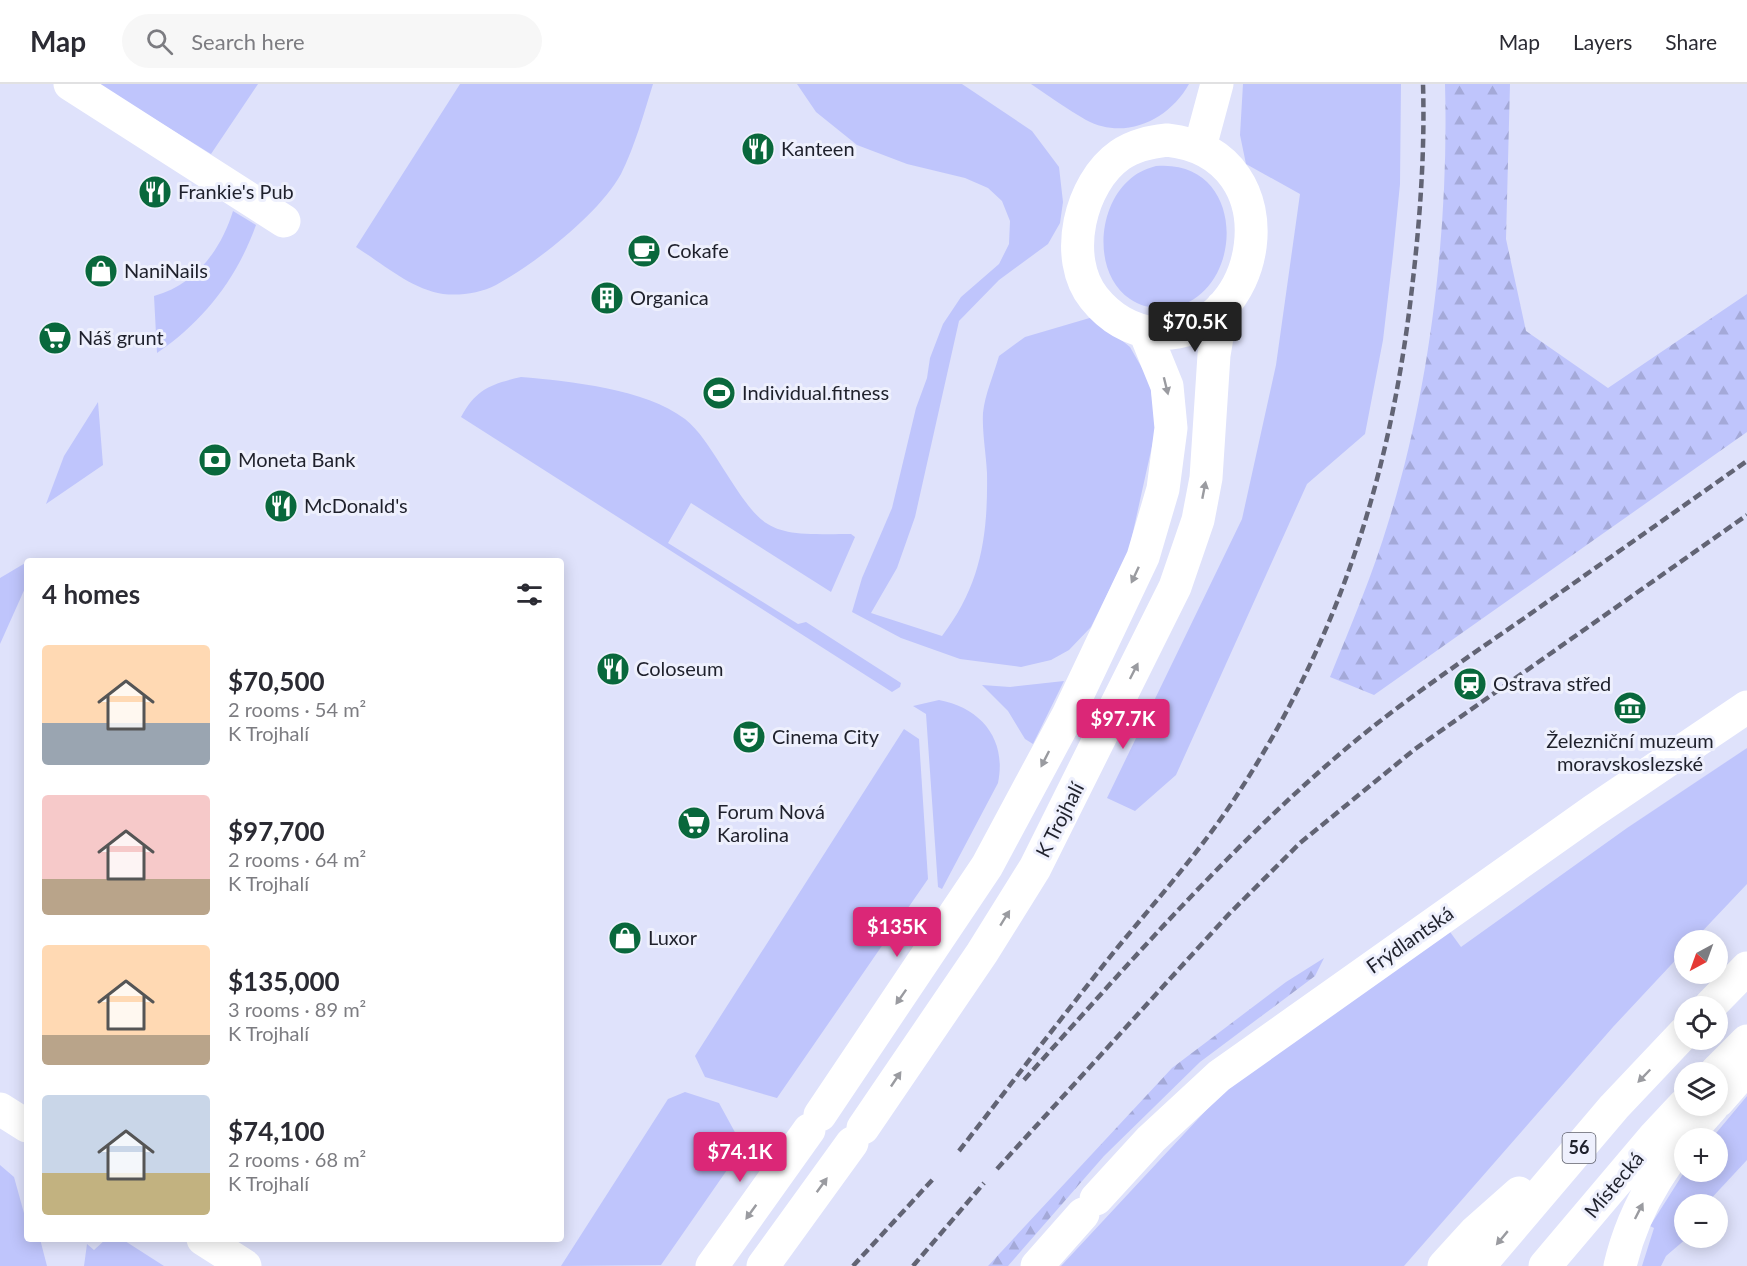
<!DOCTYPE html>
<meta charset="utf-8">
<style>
:root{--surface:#fff;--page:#f7f7f7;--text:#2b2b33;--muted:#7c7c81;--line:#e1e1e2;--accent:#db2777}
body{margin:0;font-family:Lato,sans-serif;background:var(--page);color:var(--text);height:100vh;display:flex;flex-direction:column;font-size:22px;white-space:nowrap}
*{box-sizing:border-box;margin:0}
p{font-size:20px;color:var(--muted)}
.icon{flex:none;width:33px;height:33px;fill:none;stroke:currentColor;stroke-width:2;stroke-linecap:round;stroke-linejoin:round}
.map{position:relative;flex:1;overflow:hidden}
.details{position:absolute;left:24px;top:474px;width:540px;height:684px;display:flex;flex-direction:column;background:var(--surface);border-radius:6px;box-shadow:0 3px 15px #0003}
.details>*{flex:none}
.needle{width:39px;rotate:221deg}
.fabs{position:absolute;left:1674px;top:846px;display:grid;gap:12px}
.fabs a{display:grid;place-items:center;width:54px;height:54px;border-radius:50%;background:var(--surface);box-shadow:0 3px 15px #0003;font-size:30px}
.price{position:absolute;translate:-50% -51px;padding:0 14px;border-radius:6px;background:var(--accent);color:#fff;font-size:20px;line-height:39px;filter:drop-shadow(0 2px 3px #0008)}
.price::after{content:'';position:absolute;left:50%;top:36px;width:18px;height:14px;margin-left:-9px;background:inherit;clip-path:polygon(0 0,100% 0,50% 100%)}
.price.on{background:#222;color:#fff}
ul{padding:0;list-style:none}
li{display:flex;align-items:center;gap:18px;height:150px;padding:0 18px}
li span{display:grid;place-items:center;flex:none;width:168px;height:120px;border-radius:6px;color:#555}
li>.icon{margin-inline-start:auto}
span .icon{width:72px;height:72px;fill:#fffc;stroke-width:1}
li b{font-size:26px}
h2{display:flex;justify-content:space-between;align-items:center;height:72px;padding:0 18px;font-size:26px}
header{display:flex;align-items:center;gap:36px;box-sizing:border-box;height:84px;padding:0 30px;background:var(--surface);border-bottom:2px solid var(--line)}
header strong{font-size:28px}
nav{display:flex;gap:33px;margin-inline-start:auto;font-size:21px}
.search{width:420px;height:54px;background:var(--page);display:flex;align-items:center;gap:15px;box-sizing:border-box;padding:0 21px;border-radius:33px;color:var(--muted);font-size:22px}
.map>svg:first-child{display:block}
.grass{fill:#bfc5fc}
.forest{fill:url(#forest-firs)}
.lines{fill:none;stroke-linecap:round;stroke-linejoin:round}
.minor{stroke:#fff;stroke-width:33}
.highway{stroke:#fff;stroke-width:33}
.rail{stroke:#626474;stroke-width:4.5;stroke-dasharray:9 4.5;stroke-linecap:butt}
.oneway{fill:#9a9ba0}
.labels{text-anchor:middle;stroke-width:6;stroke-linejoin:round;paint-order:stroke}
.shield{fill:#eef0fd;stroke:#5d5f6b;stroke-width:1.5}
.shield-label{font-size:18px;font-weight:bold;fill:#1f212c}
.poi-label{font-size:20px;fill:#1f212c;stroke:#eef0fd;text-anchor:start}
.street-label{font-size:20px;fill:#1f212c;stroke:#eef0fd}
</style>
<header>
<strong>Map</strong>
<div class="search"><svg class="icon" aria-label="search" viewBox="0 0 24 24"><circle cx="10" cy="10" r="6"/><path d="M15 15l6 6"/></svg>Search here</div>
<nav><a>Map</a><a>Layers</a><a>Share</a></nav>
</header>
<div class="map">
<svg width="1747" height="1182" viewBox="0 0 1747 1182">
<defs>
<pattern id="forest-firs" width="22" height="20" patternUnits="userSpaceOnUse" patternTransform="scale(1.5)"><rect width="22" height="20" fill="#bfc5fc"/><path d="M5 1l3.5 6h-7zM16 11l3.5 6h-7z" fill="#a4a9d8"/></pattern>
</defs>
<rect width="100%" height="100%" fill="#dfe2fb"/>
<path class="grass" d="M98 0H258L211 70Z
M460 0H653C644 29 635 62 621 90 599 130 536 179 496 201 481 209 460 212 443 210 411 205 383 180 356 163Z
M797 0H962L1032 47 1059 83 1063 118 1060 139 1048 160 999 196 959 237 915 433 897 484 871 529 942 552C981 501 988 452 987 389 986 369 982 348 983 329 985 310 994 290 999 272L1025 253 1093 233 1130 263 1150 298 1156 344 1129 466 1091 543 1069 566 1051 576 1021 583 960 575 901 554 852 528 862 494 892 424 916 324 927 294 930 274 943 240 961 213 999 180 1009 160 1010 137 1002 117 988 104 965 94 907 80 857 61 816 28Z
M1031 0H1189C1169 36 1125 57 1086 36 1067 25 1049 12 1031 0Z
M1243 0H1401L1400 100 1393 170 1383 256 1365 350 1307 400 1176 691 1135 727 1107 714 1242 435 1276 281 1300 110 1246 80 1240 51Z
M1156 82C1250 74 1246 214 1169 224 1156 225 1141 223 1130 215 1093 190 1097 125 1128 97 1136 89 1145 85 1156 82Z
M233 127 256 141C237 194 204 237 157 269L154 212C195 201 221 166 233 127Z
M521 293C569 297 646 305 685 335 699 346 710 364 719 378 765 450 765 451 851 450L855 453 831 508 691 419 668 459 798 540 806 538 901 599 900 603 892 608 461 333C476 305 491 300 521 293Z
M98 318 103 381 46 420 64 372Z
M27 478 26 502 0 560V494Z
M1064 597 1033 660 1025 655 1008 627 982 601 1010 603Z
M939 616C981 624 1007 655 998 699L942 805 938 803 926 630 913 622Z
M904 645 919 655 928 795 777 1014 705 993 695 972Z
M1747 664V800L1694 856H1684V867L1613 943 1404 1182H1061L1238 992 1445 841 1461 863 1627 744Z
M685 1008 719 1019 743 1063 661 1181 561 1182 668 1015Z
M1747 1012V1076L1706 1120H1684V1154H1687L1666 1172 1661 1182H1642L1654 1144 1650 1142 1683 1090 1685 1088H1718V1054H1712Z
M0 1081 14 1093 27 1140V1155H40L47 1182H0Z
M106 1155 125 1157 164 1182H84L87 1160 94 1166Z"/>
<path class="forest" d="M1445 0H1510L1506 155 1526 247 1608 304 1747 210V348L1374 611 1330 593C1351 541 1373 490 1389 436 1431 301 1449 141 1445 0Z
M1324 874 1315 892 1200 978 1104 1072 1008 1182H988L1172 984 1286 898Z"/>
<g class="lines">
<path class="minor" d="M70 0 284 137
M1167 56C1298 70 1262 259 1155 249 1130 246 1110 234 1094 214 1062 174 1080 99 1120 71 1134 61 1150 58 1167 56Z
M1200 63 1217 0
M0 1025 27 1042
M820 1031 987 782 1068 631 1143 473 1163 405 1171 344 1167 302 1145 248
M863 1044 982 869 1035 784 1175 503 1198 436 1206 394 1214 271 1222 223
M1096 1115 1151 1055 1219 992 1593 727 1747 623
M203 1155 245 1182
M712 1182 809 1046
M763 1182 852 1059
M1037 1182 1083 1130"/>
<path class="highway" d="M1710 922 1747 884
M1716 988 1747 957
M1718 1017 1747 984
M1444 1182 1475 1148 1519 1109
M1479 1182 1614 1023 1684 949
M1545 1182 1655 1052 1684 1021
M1620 1182C1635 1117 1670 1070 1713 1022"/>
<path class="rail" d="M1024 996C1131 877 1236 755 1360 653 1412 611 1468 573 1523 535 1598 482 1672 430 1747 377
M959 1067C1012 999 1064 930 1118 863 1155 818 1194 774 1227 726 1336 565 1390 397 1412 204 1420 136 1425 68 1423 0
M997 1085 1229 830 1300 759 1415 665 1747 431
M853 1182 934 1094
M913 1182 984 1099"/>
</g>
<defs><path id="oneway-solid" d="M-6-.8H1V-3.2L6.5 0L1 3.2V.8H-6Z" transform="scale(1.5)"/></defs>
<g class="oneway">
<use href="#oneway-solid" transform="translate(1166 302) rotate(76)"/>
<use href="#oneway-solid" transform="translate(1204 406) rotate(-79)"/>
<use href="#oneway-solid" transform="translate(1135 491) rotate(115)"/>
<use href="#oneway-solid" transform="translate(1134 587) rotate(-63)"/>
<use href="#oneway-solid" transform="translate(1045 675) rotate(117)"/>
<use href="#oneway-solid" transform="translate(1005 834) rotate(-58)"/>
<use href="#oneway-solid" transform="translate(901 913) rotate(125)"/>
<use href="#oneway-solid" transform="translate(1644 992) rotate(134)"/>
<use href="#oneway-solid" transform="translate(896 995) rotate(-56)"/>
<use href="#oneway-solid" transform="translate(822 1101) rotate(-54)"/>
<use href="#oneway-solid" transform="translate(1639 1127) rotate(-63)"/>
<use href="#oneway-solid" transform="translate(751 1128) rotate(126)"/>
<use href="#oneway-solid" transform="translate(1502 1154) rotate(130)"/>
</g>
<defs>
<symbol id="restaurant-disc" viewBox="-11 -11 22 22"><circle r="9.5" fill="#09683c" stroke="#eef0fd"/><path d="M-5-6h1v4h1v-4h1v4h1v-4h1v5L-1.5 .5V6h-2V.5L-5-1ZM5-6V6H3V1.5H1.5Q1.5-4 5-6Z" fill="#fff"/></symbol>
<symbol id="cafe-disc" viewBox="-11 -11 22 22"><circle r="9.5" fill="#09683c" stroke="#eef0fd"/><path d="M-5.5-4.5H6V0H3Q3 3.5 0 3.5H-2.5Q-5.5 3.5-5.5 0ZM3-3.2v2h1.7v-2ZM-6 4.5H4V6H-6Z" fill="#fff"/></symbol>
<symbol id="shop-disc" viewBox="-11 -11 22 22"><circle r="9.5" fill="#09683c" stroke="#eef0fd"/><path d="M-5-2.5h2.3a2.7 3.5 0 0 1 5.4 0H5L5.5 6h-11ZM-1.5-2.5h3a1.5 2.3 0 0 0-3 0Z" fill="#fff"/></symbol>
<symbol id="building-disc" viewBox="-11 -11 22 22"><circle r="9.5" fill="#09683c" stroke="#eef0fd"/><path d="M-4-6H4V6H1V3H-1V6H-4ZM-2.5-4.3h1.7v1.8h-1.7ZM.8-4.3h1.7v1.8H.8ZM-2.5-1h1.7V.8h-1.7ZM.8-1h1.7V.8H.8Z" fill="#fff"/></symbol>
<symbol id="supermarket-disc" viewBox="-11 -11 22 22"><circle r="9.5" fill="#09683c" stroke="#eef0fd"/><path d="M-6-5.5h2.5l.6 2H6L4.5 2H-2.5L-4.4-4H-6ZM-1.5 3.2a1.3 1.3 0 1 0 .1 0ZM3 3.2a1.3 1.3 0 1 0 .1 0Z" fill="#fff"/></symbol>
<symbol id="stadium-disc" viewBox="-11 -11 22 22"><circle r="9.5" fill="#09683c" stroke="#eef0fd"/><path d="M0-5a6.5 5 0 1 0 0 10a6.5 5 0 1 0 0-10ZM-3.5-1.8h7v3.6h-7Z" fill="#fff"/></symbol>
<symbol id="bank-disc" viewBox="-11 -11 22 22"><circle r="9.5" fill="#09683c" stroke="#eef0fd"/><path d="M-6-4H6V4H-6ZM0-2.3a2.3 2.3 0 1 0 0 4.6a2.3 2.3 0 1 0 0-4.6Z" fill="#fff"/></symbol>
<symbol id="station-disc" viewBox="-11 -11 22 22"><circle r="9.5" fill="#09683c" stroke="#eef0fd"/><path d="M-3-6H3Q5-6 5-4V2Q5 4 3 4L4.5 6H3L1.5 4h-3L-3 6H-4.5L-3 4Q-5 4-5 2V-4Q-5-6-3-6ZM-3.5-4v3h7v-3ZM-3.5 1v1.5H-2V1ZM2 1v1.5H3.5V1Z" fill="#fff"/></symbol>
<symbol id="museum-disc" viewBox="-11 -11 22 22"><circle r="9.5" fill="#09683c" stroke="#eef0fd"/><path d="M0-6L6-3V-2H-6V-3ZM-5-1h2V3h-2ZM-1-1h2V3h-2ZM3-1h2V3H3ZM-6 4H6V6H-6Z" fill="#fff"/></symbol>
<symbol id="theatre-disc" viewBox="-11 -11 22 22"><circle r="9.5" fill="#09683c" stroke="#eef0fd"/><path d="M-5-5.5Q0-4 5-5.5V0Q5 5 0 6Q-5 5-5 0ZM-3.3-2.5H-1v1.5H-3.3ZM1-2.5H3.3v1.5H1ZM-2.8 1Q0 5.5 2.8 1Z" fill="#fff"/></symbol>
</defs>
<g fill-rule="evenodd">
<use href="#restaurant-disc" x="739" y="46" width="38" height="38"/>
<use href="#restaurant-disc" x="136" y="89" width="38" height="38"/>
<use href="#cafe-disc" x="625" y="148" width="38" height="38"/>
<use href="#shop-disc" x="82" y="168" width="38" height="38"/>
<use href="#building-disc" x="588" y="195" width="38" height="38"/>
<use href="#supermarket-disc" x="36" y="235" width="38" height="38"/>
<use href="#stadium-disc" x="700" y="290" width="38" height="38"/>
<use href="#bank-disc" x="196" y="357" width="38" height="38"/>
<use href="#restaurant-disc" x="262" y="403" width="38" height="38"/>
<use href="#restaurant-disc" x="594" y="566" width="38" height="38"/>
<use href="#station-disc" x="1451" y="581" width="38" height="38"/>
<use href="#museum-disc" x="1611" y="605" width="38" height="38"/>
<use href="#theatre-disc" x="730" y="634" width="38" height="38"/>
<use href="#supermarket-disc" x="675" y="720" width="38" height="38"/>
<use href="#shop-disc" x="606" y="835" width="38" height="38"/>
</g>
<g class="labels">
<rect class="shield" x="1562.5" y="1049" width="33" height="30" rx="4.5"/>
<g class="shield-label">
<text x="1579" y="1070">56</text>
</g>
<g class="poi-label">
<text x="781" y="72">Kanteen</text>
<text x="178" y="115">Frankie's Pub</text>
<text x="667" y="174">Cokafe</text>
<text x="124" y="194">NaniNails</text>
<text x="630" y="221">Organica</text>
<text x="78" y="261">Náš grunt</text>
<text x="742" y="316">Individual.fitness</text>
<text x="238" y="383">Moneta Bank</text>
<text x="304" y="429">McDonald's</text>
<text x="636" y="592">Coloseum</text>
<text x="1493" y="607">Ostrava střed</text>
<text x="772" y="660">Cinema City</text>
<text x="1630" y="664" text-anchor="middle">Železniční muzeum<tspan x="1630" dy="23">moravskoslezské</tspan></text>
<text x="717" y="735">Forum Nová<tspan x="717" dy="23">Karolina</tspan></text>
<text x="648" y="861">Luxor</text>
</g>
<g class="street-label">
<text transform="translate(1060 736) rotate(-63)" y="7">K Trojhalí</text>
<text transform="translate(1410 856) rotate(-35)" y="7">Frýdlantská</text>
<text transform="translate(1614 1101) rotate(-50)" y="7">Místecká</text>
</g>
</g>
</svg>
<div class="fabs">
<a><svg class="needle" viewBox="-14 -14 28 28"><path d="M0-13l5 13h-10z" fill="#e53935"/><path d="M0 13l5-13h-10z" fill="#7c7c81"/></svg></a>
<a><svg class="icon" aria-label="locate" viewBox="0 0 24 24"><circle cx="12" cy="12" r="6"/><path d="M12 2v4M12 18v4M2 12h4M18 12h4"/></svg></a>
<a><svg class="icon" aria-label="layers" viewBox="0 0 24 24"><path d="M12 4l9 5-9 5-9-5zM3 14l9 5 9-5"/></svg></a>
<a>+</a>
<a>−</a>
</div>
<b class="price on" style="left:1195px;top:269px">$70.5K</b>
<b class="price" style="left:1123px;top:666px">$97.7K</b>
<b class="price" style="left:897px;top:874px">$135K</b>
<b class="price" style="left:740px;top:1099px">$74.1K</b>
<section class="details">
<h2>4 homes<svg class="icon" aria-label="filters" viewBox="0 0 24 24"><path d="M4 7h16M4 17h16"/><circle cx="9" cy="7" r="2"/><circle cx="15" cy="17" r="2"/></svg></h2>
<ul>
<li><span style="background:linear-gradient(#ffd9b3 65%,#9aa5b1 0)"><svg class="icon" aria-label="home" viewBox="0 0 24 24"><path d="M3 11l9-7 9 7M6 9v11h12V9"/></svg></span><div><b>$70,500</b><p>2 rooms · 54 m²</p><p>K Trojhalí</p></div></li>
<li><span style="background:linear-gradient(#f6c9c9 70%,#b9a48a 0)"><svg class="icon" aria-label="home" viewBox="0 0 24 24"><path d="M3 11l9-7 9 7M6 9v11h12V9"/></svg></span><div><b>$97,700</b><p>2 rooms · 64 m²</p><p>K Trojhalí</p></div></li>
<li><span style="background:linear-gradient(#ffd9b3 75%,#b9a48a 0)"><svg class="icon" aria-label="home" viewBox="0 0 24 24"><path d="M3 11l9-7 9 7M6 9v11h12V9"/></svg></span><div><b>$135,000</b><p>3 rooms · 89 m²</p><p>K Trojhalí</p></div></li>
<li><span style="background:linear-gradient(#c9d6e8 65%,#c2b280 0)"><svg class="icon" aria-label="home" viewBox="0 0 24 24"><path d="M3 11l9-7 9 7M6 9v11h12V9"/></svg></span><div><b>$74,100</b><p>2 rooms · 68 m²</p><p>K Trojhalí</p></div></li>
</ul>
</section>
</div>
